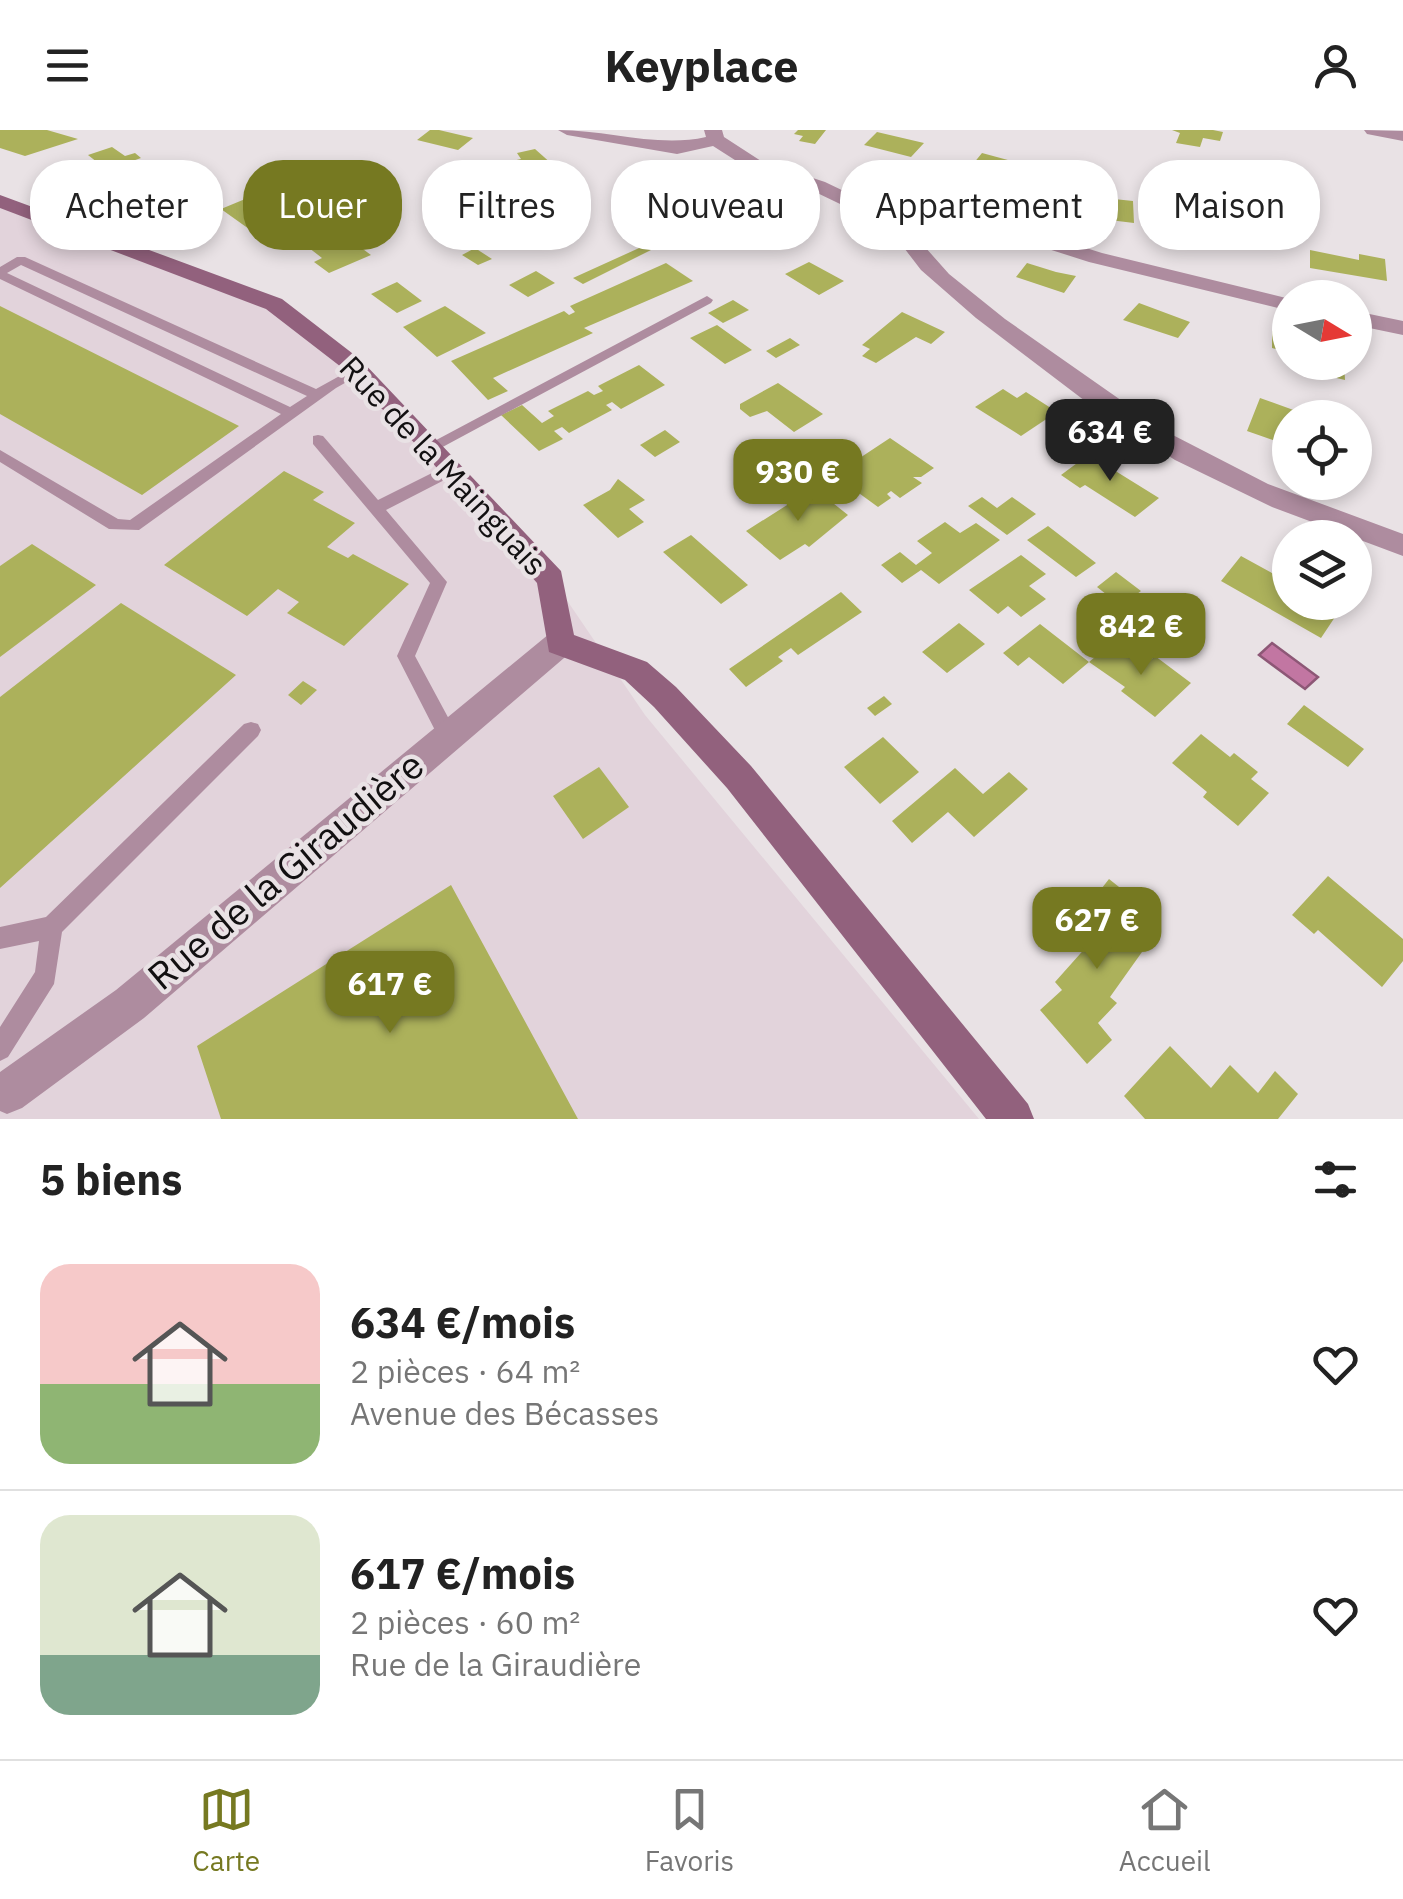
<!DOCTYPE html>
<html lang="fr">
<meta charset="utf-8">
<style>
:root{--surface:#fff;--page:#f2f2f2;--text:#222;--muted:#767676;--line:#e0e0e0;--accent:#767921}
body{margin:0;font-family:"IBM Plex Sans",sans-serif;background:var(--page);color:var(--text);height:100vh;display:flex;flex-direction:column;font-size:38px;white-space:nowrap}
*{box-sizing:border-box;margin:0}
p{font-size:32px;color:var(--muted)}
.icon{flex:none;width:55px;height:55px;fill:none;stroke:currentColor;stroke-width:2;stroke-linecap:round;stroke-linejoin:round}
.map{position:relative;height:989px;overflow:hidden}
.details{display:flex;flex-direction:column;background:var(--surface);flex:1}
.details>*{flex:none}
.banner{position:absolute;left:30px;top:30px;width:1345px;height:90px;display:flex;gap:20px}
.needle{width:65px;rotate:100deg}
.tools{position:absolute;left:1272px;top:150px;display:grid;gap:20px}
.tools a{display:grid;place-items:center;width:100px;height:100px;border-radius:50%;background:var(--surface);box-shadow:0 5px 15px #0003;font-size:50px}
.price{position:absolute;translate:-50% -85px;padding:0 22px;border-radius:20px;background:var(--accent);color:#fff;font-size:32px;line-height:65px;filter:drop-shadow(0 2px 5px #0008)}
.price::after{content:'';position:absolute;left:50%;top:60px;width:30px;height:22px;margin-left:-15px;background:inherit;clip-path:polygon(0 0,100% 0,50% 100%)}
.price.current{background:#222;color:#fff}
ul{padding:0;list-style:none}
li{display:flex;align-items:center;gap:30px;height:250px;padding:0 40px}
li+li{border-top:2px solid var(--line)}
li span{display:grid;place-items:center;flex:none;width:280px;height:200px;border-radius:30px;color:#555}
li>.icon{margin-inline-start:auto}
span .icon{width:120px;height:120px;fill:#fffc;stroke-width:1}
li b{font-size:42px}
h2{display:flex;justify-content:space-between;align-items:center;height:120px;padding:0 40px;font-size:42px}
.tag{padding:0 35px;border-radius:40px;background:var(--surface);box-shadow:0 5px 15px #0003;font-size:35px;line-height:90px}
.tag.current{background:var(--accent);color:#fff}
header{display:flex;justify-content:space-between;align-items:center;height:130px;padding:0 40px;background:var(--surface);font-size:45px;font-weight:700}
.tabs{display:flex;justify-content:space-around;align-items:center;height:140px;border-top:2px solid var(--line);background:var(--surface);font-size:28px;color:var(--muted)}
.tabs a{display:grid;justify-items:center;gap:5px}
.tabs .current{color:var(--accent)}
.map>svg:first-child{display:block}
.built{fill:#e2d3db}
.water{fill:#c276a2;stroke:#8d5776;stroke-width:2.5}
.building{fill:#acb15b}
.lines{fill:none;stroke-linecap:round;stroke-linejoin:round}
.lane{fill:#ae8c9f;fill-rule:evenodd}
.street{fill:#ae8c9f;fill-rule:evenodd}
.secondary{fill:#92617d;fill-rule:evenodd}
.labels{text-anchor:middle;stroke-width:9;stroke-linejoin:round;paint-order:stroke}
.street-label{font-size:32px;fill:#121011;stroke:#e9e2e5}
.near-street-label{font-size:38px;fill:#121011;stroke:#e9e2e5}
</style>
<header><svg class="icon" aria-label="menu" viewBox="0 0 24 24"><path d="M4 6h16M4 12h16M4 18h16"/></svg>Keyplace<svg class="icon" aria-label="person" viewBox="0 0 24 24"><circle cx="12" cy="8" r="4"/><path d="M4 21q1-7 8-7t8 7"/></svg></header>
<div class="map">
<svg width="1403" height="989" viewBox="0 0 1403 989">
<rect width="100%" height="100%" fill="#e9e2e5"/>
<path class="built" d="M0 68 316 195 532 419 645 585 979 989H0Z"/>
<path class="water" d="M1272 513 1318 547 1305 559 1259 525Z"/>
<path class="building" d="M0 0H47L78 9 25 26 0 18Z
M430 0H439L473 8 458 20 417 10Z
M798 0H826L815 14 799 11 803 6 794 4Z
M1172 0H1213L1223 2 1220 11 1203 8 1200 17 1176 13 1180 3Z
M877 2 924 13 911 27 864 15Z
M112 17 125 26 135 23 141 28 107 40 88 25Z
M535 19 553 35 535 40 541 47 516 53 509 45 522 42 518 39 502 43 496 35 521 29 517 23Z
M982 23 1019 33 1011 42 973 34Z
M162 43 182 59 159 67 136 53Z
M647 45 665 56 680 63 658 71 628 52Z
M269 59 319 93 270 114 221 79Z
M739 69 785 96 766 104 754 98 744 103 713 80Z
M1077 69 1115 74 1114 69 1133 71 1134 93 1077 86Z
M1188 95 1258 98 1263 109 1244 108 1247 117 1194 113Z
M330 104 348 117 356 114 371 125 329 143 314 132 322 128 304 114Z
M648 114 655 118 583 154 573 148Z
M475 118 492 129 478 135 462 125Z
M1310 120 1359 130V124L1385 129 1387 151 1310 138Z
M809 132 844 151 819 165 785 144Z
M666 133 693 151 584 198 593 203 493 248 508 261 488 270 451 231 564 181 569 185 575 182 570 176Z
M1027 133 1056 142 1076 146 1064 163 1016 147Z
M536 141 555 153 528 167 509 155Z
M397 152 422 171 397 183 371 164Z
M733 170 749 180 723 193 708 183Z
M1139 173 1190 192 1178 208 1123 190Z
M0 176 239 296 142 365 0 284Z
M445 176 486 203 437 227 403 197Z
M902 182 945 202 931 214 916 207 876 233 862 226 870 219 862 215Z
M717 195 752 220 725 234 690 208Z
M1272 200 1290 204V223L1272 218Z
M790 208 800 215 776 228 766 221Z
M1315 232H1344L1345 250 1315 243Z
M639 235 665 255 621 279 612 272 606 275 612 280 569 303 562 297 554 301 563 309 539 321 501 285 522 275 542 293 554 286 548 281 588 261 594 265 603 261 598 256Z
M778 253 823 284 794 302 767 281 750 287 740 279V274Z
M1003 259 1017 268 1026 262 1057 282 1021 306 975 277Z
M1260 268 1299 282 1297 288H1290L1287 315 1247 301Z
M665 300 680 312 655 327 640 315Z
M890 308 934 338 921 347H913L922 353 900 368 891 361 887 364 891 368 878 377 834 345Z
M1092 322 1112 334 1109 337 1159 368 1135 387 1085 355 1080 358 1061 345Z
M284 341 324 362 313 370 355 393 327 417 348 428 353 424 409 454 344 516 287 483 299 472 278 459 247 486 164 435Z
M618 349 645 370 629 379 644 392 618 408 583 375 610 360Z
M814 358 848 385 809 417 805 414 780 430 746 401Z
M982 367 997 378 1012 367 1036 384 1007 405 968 376Z
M945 392 960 403 976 393 1000 410 939 454 921 440 902 453 881 435 900 422 916 435 932 423 917 411Z
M1048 396 1096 433 1076 447 1027 410Z
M691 405 748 455 721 474 663 422Z
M32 414 96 455 0 527V436Z
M1021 425 1046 444 1029 456 1046 469 1021 487 1008 476 998 484 969 460Z
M1241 426 1290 453V472L1343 475 1321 508 1221 451Z
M1116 442 1141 461 1121 476 1097 457Z
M841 462 862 482 798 525 791 518 778 527 783 531 746 557 729 539Z
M121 473 236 545 0 758V567Z
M959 493 985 514 947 543 922 522Z
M1040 494 1089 532 1063 554 1029 527 1018 536 1003 523Z
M1115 510 1146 534 1155 526 1191 553 1155 587 1121 561 1125 557 1089 532Z
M303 551 317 560 301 575 288 565Z
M884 566 892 574 875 586 867 578Z
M1304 575 1364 619 1348 637 1287 594Z
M1201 604 1230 627 1234 623 1258 642 1251 649 1269 663 1238 696 1203 667 1207 662 1172 633Z
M883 607 919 642 880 674 844 637Z
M599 637 629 677 583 709 553 666Z
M955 638 983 664 1009 642 1028 659 974 707 948 682 912 713 892 691Z
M1328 746 1403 809V831L1382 857 1318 800 1314 804 1292 785Z
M1109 749 1148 780 1131 801 1139 808 1135 816 1142 822 1110 867 1117 873 1098 893 1112 910 1087 934 1040 880 1062 860 1055 852 1088 815 1078 805 1091 785 1095 788 1101 781 1091 772Z
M451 755 578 989H221L197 916Z
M1170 916 1211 958 1230 935 1258 963 1275 941 1298 964 1278 989H1145L1124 966Z"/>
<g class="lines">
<path class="lane" d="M17 127H25L316 259 354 238H364L366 241 336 258 139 400 109 399 0 332V320L118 389 130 390 281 284 0 149V137ZM21 135 307 266 290 277 7 143Z
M707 166 713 170 711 173 437 320 432 321 425 316Z
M318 305 323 306 378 370 448 335 453 334 461 339 458 343 386 380 447 452 415 526 457 604 454 610 447 612 440 610 397 526 430 453 313 314V306Z
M251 592 258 594 261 600 258 606 62 802 54 854 8 927 0 931V897L35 842 39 811 0 819V797L46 787 244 594Z"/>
<path class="street" d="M558 0C608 0 658 18 706 7L704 0H722L724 7 761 31 825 52 898 87 991 88 1102 123 1290 169V181L1089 132 989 100 909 99 949 144 1005 189 1165 301 1268 354 1403 404V426L1272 377 1175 330 1093 277 976 188 921 140 888 97 811 60 749 39 713 16 677 24 567 5Z
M1364 0 1403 1V11L1367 4Z
M1355 181 1403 191V205L1355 195Z
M560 500 571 504 575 513 571 522 144 888 22 978 7 984 0 981V942L116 860 549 504Z"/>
<path class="secondary" d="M0 65 282 169 361 230 561 441 574 505 647 532 676 557 751 636 1028 974 1034 989H986L727 658 654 577 625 550 549 522 537 453 423 322 345 240 266 179 0 78Z"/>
</g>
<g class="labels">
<g class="street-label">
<text transform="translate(443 336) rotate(47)" y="11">Rue de la Mainguais</text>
</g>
<g class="near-street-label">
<text transform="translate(286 741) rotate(-40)" y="13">Rue de la Giraudière</text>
</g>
</g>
</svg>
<div class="tools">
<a><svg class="needle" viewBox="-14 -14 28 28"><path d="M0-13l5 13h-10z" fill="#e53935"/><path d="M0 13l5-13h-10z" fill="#767676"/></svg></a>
<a><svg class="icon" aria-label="locate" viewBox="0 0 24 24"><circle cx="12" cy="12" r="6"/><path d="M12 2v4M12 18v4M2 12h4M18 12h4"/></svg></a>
<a><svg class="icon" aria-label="layers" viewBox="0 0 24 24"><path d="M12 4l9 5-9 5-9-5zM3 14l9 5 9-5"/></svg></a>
</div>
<b class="price current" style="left:1110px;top:354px">634 €</b>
<b class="price" style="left:798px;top:394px">930 €</b>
<b class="price" style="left:1141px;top:548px">842 €</b>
<b class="price" style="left:1097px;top:842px">627 €</b>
<b class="price" style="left:390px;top:906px">617 €</b>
<div class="banner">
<a class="tag">Acheter</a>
<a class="tag current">Louer</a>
<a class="tag">Filtres</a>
<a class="tag">Nouveau</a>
<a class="tag">Appartement</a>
<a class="tag">Maison</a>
</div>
</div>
<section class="details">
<h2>5 biens<svg class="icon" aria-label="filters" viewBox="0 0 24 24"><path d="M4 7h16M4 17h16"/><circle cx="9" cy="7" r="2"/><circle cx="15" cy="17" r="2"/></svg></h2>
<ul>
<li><span style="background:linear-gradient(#f6c9c9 60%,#8fb573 0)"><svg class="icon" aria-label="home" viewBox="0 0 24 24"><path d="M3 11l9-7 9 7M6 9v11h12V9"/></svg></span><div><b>634 €/mois</b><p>2 pièces · 64 m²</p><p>Avenue des Bécasses</p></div><svg class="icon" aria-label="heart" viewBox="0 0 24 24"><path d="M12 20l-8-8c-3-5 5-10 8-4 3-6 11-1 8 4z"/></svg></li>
<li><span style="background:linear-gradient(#dfe7d0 70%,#7fa58c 0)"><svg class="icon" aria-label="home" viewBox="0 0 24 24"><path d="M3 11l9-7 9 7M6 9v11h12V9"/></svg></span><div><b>617 €/mois</b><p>2 pièces · 60 m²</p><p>Rue de la Giraudière</p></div><svg class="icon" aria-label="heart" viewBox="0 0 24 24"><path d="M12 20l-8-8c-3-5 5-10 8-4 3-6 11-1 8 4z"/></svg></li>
</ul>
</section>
<nav class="tabs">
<a class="current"><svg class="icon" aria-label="map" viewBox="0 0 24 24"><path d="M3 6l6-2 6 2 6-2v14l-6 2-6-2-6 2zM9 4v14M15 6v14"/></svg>Carte</a>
<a><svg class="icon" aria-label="saved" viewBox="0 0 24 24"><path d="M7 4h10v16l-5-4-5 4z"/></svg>Favoris</a>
<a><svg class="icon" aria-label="home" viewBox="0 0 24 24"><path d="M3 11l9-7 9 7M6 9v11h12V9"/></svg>Accueil</a>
</nav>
